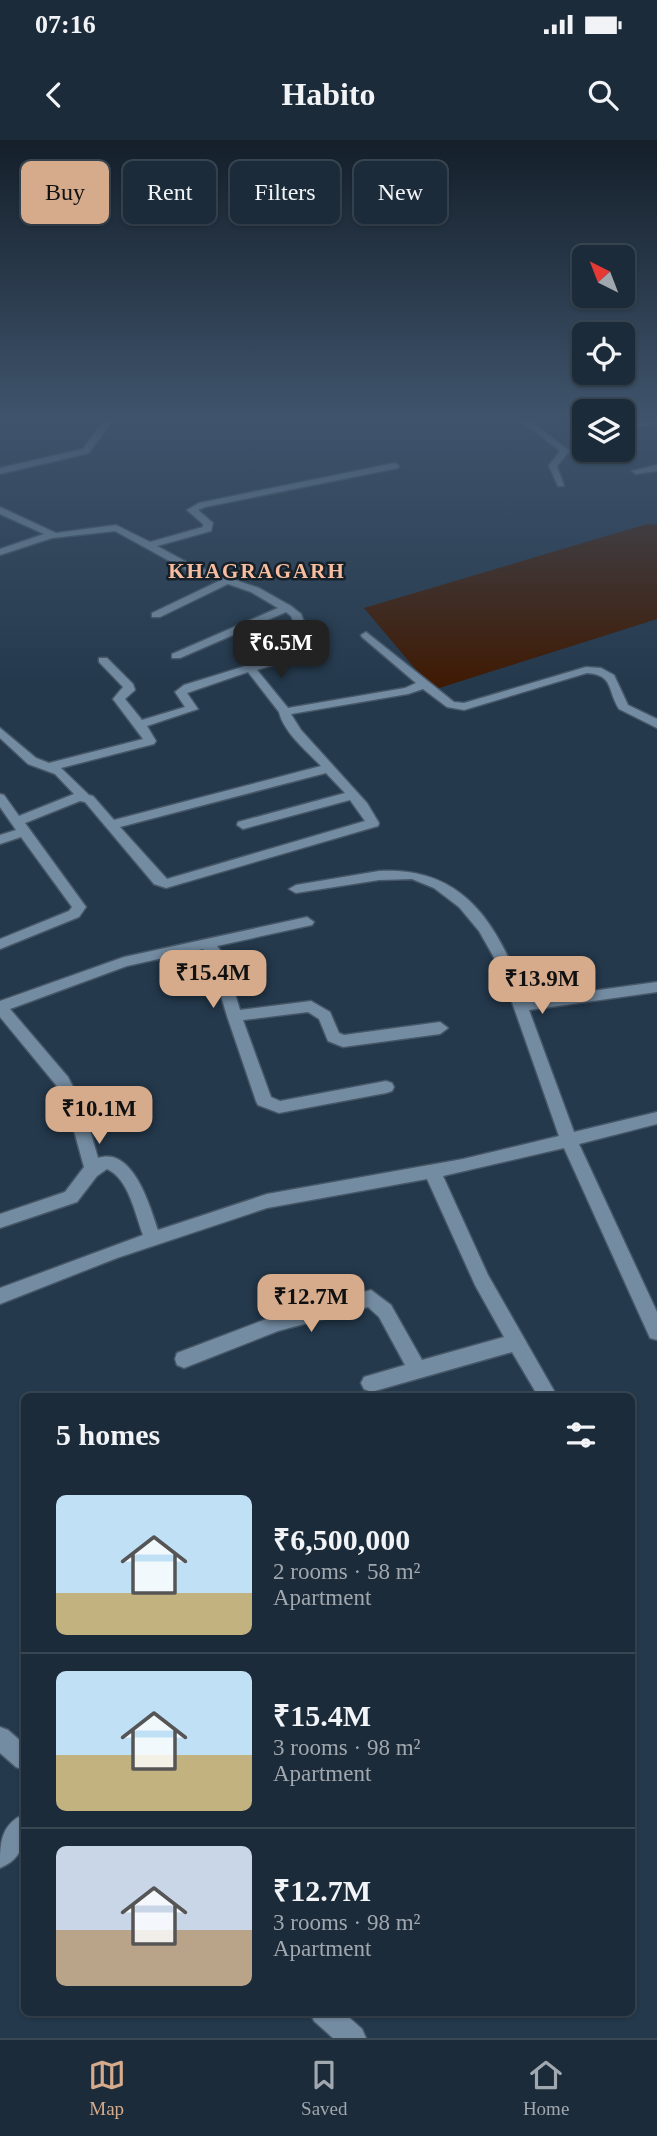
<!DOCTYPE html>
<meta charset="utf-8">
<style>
:root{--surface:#1b2b39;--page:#243341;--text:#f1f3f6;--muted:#a0a7ae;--line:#394753;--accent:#d6ab8b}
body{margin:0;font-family:"Times New Roman",serif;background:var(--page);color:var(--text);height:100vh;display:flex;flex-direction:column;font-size:26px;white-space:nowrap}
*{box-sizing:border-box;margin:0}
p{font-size:23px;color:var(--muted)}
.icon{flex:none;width:38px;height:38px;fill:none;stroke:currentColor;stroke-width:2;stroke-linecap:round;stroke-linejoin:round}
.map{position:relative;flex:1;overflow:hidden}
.sheet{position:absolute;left:21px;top:1253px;width:614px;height:623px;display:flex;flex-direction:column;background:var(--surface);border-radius:10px;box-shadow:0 2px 5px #0004,0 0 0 2px var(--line)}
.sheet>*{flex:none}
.banner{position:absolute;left:21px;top:21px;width:616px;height:63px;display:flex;gap:14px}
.needle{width:46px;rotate:318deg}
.fabs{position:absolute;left:572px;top:105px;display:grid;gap:14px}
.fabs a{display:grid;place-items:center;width:63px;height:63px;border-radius:10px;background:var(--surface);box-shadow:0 2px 5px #0004,0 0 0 2px var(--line);font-size:35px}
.price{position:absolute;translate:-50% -60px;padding:0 16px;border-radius:14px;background:var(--accent);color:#111;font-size:23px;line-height:46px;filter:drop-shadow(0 2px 4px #0008)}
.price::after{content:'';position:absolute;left:50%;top:42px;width:21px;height:16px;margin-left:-10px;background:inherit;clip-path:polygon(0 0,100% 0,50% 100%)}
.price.on{background:#222;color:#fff}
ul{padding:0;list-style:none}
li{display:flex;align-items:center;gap:21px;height:175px;padding:0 35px}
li+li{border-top:2px solid var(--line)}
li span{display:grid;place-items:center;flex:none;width:196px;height:140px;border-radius:10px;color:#555}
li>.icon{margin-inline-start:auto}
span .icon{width:84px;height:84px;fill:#fffc;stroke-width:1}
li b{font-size:30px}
h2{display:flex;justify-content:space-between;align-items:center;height:84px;padding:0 35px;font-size:30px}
.tag{padding:0 24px;border-radius:10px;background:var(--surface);box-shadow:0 2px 5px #0004,0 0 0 2px var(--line);font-size:24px;line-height:63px}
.tag.on{background:var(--accent);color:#111}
.status{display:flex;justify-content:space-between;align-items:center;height:49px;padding:0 35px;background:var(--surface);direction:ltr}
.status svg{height:19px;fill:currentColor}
header{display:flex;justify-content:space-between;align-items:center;height:91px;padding:0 35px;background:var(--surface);font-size:32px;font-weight:800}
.tab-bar{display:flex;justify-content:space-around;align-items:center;height:98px;border-top:2px solid var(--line);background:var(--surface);font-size:19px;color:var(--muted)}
.tab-bar a{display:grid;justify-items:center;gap:4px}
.tab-bar .on{color:var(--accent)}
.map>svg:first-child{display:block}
.water{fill:#3f1a03}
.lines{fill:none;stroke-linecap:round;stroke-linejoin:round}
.street-casing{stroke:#465767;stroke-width:3}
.street{fill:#748ca2;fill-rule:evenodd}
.labels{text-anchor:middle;stroke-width:5;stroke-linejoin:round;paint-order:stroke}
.far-district-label{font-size:21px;font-weight:bold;letter-spacing:2px;fill:#f8bd9e;stroke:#162028}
</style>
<div class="status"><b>07:16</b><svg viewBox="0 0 49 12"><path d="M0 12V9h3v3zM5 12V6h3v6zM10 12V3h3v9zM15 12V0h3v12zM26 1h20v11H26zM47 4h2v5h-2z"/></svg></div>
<header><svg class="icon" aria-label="back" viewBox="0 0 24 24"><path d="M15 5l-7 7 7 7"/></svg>Habito<svg class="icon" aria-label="search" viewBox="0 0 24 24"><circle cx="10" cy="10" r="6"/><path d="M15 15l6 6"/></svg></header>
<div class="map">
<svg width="657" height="1898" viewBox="0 0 657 1898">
<rect width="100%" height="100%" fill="#24394c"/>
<path class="water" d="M647 384 657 385V479L433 550 364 468Z"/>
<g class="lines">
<defs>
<path id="street" d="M105 279H113L89 313 0 334V328L83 309Z
M519 279H528L569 311 557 326 564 346H558L549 326 560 311Z
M653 279H657V284L636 287 632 284Z
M395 323 399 326 398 328 205 367 198 370 213 383 211 391 157 406 194 426 259 448 291 466 301 474 315 510 314 512 257 530 288 568 405 548 416 543 362 497 361 495 366 492 454 562 464 563 586 527 601 528 614 535 628 565 657 579V588L619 569C607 550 614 535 587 533L464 570 447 567 423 549 408 554 291 574 301 590 367 663 379 683 378 686 166 748 154 744 85 662 80 661 25 683 86 767 79 777 0 809V799L69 771 72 767 21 697 0 704V695L16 690 0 667V654L4 655 19 676 74 654 55 634 28 624 0 598V588L36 618 49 623 143 599 113 559 123 547 99 522V518H107L133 544 135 550 125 559 142 580 185 567 175 552 184 545 304 508 291 476 286 472 180 518H172V514L278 468 251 452 228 444 160 477H152V473L219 441 186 430 115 391 52 398 0 415V409L44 394 0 374V367L56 393 116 385 150 402 203 387V384L187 370 199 363ZM248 532 279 572C284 593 307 611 321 626L114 680 93 656 89 655 61 628 154 604 156 601 147 586 198 569 187 553ZM326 633 345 653 238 682 237 685 243 689 350 660 365 681 167 739 120 687Z
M657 325V331L636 334 632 331Z
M379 731C466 726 499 787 526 860L657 842V852L529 870 574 992 657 972V984L579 1004 657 1172V1200L650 1198 564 1008 443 1036 488 1135 557 1256H538L512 1212 371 1252 364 1249 361 1243 364 1237 405 1225 379 1177 368 1167 278 1191 184 1228 177 1225 175 1219 177 1213 277 1175 371 1150 391 1165 422 1220 504 1197 475 1145 427 1039 267 1068 117 1118 0 1164V1148L143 1095C135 1074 129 1039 107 1029L97 1036 77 1062 0 1088V1074L65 1052 84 1027 68 969 56 945 0 877V861L124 817 307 777 314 782 312 785 217 806 223 814 240 870 311 861 330 872 339 893 344 895 440 882 448 888 440 894 343 907 328 901 319 879 308 872 243 880 271 957 280 961 386 941 392 943 394 947 392 951 386 953 279 973 258 965 256 961 227 876 209 816 203 809 127 826 10 869 68 937 84 969 98 1018C133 1006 150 1066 158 1090L267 1054 463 1019 559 996 500 828 479 791 459 767 434 748 412 739 379 740 296 753 289 749 296 745Z
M0 1587 8 1590 24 1604V1630L16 1627 0 1613Z
M24 1674C26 1697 25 1718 0 1728 0 1704 0 1685 24 1674Z
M310 1872H343L362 1889 366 1898H333L314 1881Z"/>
</defs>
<use href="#street" class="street-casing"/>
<use href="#street" class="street"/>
</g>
<linearGradient id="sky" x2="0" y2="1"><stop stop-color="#141f2a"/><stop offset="0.51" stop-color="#3f546c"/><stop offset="1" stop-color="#3f546c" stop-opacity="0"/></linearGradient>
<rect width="657" height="545" fill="url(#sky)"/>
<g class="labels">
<g class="far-district-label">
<text x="257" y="438">KHAGRAGARH</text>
</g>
</g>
</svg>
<div class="fabs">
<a><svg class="needle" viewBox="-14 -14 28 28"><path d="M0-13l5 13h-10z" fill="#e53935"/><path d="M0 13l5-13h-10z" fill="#a0a7ae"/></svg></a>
<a><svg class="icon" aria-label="locate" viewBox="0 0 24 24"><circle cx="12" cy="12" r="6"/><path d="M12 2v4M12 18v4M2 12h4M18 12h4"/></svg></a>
<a><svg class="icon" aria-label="layers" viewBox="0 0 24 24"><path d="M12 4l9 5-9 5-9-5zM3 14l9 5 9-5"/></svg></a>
</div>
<b class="price on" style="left:281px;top:540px">₹6.5M</b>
<b class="price" style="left:213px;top:870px">₹15.4M</b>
<b class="price" style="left:542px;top:876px">₹13.9M</b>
<b class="price" style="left:99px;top:1006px">₹10.1M</b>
<b class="price" style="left:311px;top:1194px">₹12.7M</b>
<div class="banner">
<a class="tag on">Buy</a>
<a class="tag">Rent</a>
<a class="tag">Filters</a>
<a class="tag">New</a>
</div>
<section class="sheet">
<h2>5 homes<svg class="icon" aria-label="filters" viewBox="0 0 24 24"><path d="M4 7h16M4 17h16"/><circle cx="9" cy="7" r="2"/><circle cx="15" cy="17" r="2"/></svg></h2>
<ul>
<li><span style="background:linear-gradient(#bfe0f5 70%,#c2b280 0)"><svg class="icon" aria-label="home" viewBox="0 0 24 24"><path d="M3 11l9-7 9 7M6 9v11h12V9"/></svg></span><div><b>₹6,500,000</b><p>2 rooms · 58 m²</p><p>Apartment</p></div></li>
<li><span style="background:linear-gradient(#bfe0f5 60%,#c2b280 0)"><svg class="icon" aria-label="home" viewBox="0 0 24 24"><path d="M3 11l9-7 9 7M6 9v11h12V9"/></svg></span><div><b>₹15.4M</b><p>3 rooms · 98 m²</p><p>Apartment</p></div></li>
<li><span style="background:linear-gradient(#c9d6e8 60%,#b9a48a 0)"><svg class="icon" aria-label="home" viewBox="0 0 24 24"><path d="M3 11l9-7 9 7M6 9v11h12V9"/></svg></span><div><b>₹12.7M</b><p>3 rooms · 98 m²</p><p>Apartment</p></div></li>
</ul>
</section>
</div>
<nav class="tab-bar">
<a class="on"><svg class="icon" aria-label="map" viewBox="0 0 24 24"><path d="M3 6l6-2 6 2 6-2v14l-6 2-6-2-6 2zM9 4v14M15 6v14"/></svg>Map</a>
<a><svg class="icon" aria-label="saved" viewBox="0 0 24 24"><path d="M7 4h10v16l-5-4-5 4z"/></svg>Saved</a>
<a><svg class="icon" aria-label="home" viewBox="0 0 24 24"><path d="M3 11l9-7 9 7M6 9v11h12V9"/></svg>Home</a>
</nav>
